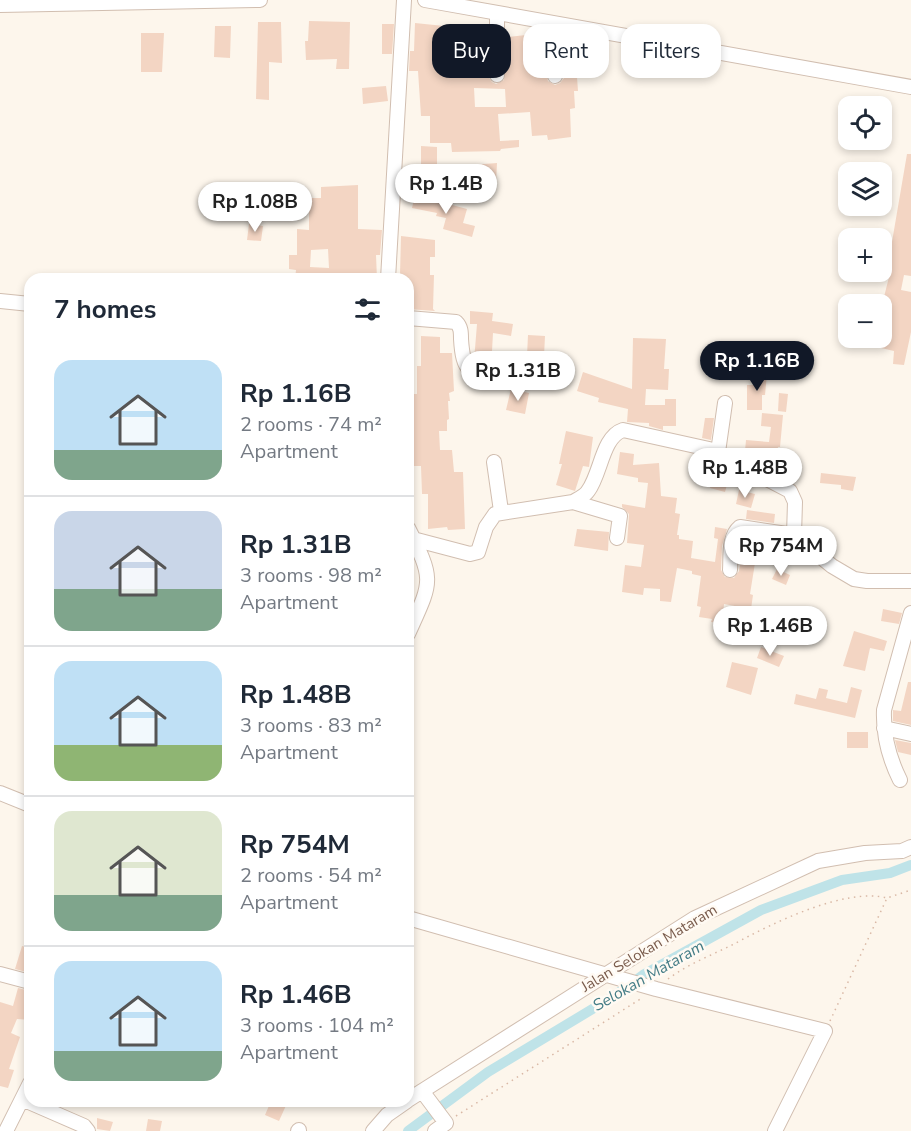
<!DOCTYPE html>
<meta charset="utf-8">
<style>
:root{--surface:#fff;--page:#f2f2f3;--text:#1f2937;--muted:#747a83;--line:#e0e1e3;--accent:#111827}
body{margin:0;font-family:"Nunito Sans",sans-serif;background:var(--page);color:var(--text);height:100vh;display:flex;flex-direction:column;font-size:22px;white-space:nowrap}
*{box-sizing:border-box;margin:0}
p{font-size:20px;color:var(--muted)}
.icon{flex:none;width:33px;height:33px;fill:none;stroke:currentColor;stroke-width:2;stroke-linecap:round;stroke-linejoin:round}
.map{position:relative;flex:1;overflow:hidden}
.details{position:absolute;left:24px;top:273px;width:390px;height:834px;display:flex;flex-direction:column;background:var(--surface);border-radius:18px;box-shadow:0 3px 9px #0003}
.details>*{flex:none}
.banner{position:absolute;left:432px;top:24px;width:388px;height:54px;display:flex;gap:12px}
.fabs{position:absolute;left:838px;top:96px;display:grid;gap:12px}
.fabs a{display:grid;place-items:center;width:54px;height:54px;border-radius:12px;background:var(--surface);box-shadow:0 3px 9px #0003;font-size:30px}
.price{position:absolute;translate:-50% -51px;padding:0 14px;border-radius:21px;background:#fff;color:#222;font-size:20px;line-height:39px;filter:drop-shadow(0 2px 3px #0008)}
.price::after{content:'';position:absolute;left:50%;top:36px;width:18px;height:14px;margin-left:-9px;background:inherit;clip-path:polygon(0 0,100% 0,50% 100%)}
.price.selected{background:var(--accent);color:#fff}
ul{padding:0;list-style:none}
li{display:flex;align-items:center;gap:18px;height:150px;padding:0 30px}
li+li{border-top:2px solid var(--line)}
li span{display:grid;place-items:center;flex:none;width:168px;height:120px;border-radius:18px;color:#555}
li>.icon{margin-inline-start:auto}
span .icon{width:72px;height:72px;fill:#fffc;stroke-width:1}
li b{font-size:26px}
h2{display:flex;justify-content:space-between;align-items:center;height:72px;padding:0 30px;font-size:26px}
.chip{padding:0 21px;border-radius:18px;background:var(--surface);box-shadow:0 3px 9px #0003;font-size:21px;line-height:54px}
.chip.selected{background:var(--accent);color:#fff}
.map>svg:first-child{display:block}
.lines{fill:none;stroke-linecap:round;stroke-linejoin:round}
.canal{stroke:#bfe3e8;stroke-width:10}
.building{fill:#f3d5c3;fill-rule:evenodd}
.minor-casing{stroke:#d1beb0;stroke-width:16}
.path{stroke:#d9b8a5;stroke-width:1.5;stroke-dasharray:1.5 4.5;stroke-linecap:butt}
.minor{stroke:#fff;stroke-width:14}
.labels{text-anchor:middle;stroke-width:5;stroke-linejoin:round;paint-order:stroke}
.street-label{font-size:15px;fill:#7a5c4d;stroke:#fffaf3}
.water-label{font-size:16px;font-style:italic;fill:#437c86;stroke:#fffaf3}
</style>
<div class="map">
<svg width="911" height="1131" viewBox="0 0 911 1131">
<rect width="100%" height="100%" fill="#fdf6ec"/>
<g class="lines">
<path class="canal" d="M408 1131 488 1072 614 996 643 975 761 910 842 880 890 873 911 865"/>
</g>
<path class="building" d="M309 21 350 22 349 69H336L337 59 306 60 305 41H308Z
M258 22H281L282 63 269 62V100L256 99Z
M415 23 444 26V61H449L448 64H468L469 51 488 53V76L492 82 496 84 504 80 506 61H511L508 37 544 33 545 57 534 58 536 75 546 74 548 81 555 85 560 83 564 78 577 77 578 91H574L575 108 570 109 571 137 548 140 547 135 532 136 530 112 498 114 500 141 519 140V147L501 149 500 151 452 152 451 143H430V116H421L418 71H409L410 51H414ZM474 88 505 89 506 107H475Z
M382 24H394L392 54H382Z
M215 26H231L230 58 214 57Z
M141 33H164L162 72H141Z
M386 86 388 101 363 104 362 88Z
M421 146 437 147V167H421Z
M907 154H911V276L904 275 901 290 911 292V332L904 365 893 364 894 351 881 348 888 313H886L889 298 884 297 889 277H886Z
M497 163 496 183H487V178L453 182V178H446L445 167Z
M358 185V229L382 230 380 255H376L377 279H295L296 270 289 269V255H297V229L309 230V198H321V187ZM328 249 329 268 310 267 311 250Z
M415 195 467 209 463 223 475 226 472 237 443 229 446 218 436 216 437 213 412 208Z
M249 224 263 226 261 241 247 240Z
M401 236 435 240V257H430V275H434L433 309 435 311 408 309V279H401L400 275Z
M470 311 493 313 492 321 513 324 511 336 493 333 492 351 510 352 508 367 513 368 511 378 503 372 482 367V363L474 361 477 324H470Z
M528 335 545 336 544 356H527Z
M421 336 440 337V353H452L454 391 449 393 450 401H448L449 419 447 420V431H439L440 450H452L454 472H463L465 529 448 530 447 527 428 529V494H422L421 466H408V394H417V366H421Z
M633 338 666 339 664 369H669L668 390 646 389 645 405H665V399H676V426H663V430L649 426V423L627 422 628 409 598 402 599 398 577 391 583 372 632 389Z
M756 372 767 374 765 395H762V410H747V385H754Z
M511 389 529 393 525 414 506 410Z
M779 393 788 394 786 412 778 411Z
M762 413 783 415 780 447H778L776 457 768 456V453L745 451 746 440 769 442 771 427 761 426Z
M705 418H714L711 440 702 438Z
M566 431 593 437 589 467 583 466 575 491 556 485 562 464H559Z
M620 452 634 454 633 465 659 463 661 496 677 498 675 513 680 514 677 535H679V539L693 541 691 558 715 562 718 539 714 538 715 527 727 529 722 546 721 570 725 577 734 578 739 571 743 538 765 540 764 554H767L766 564 755 563 750 594 753 595 751 609 724 604 722 624 711 622 712 619 699 617 701 607 697 606 701 576 692 574V571L677 568 671 602 660 601V589L644 588 643 595 622 592 625 565 641 567 644 545 627 543 629 514 622 507V504L645 508 648 483 638 482V478L617 474Z
M717 465 731 470 725 492 710 488Z
M821 473 856 477 853 491 841 489V485L820 483Z
M739 490 755 494 751 508 736 504Z
M747 510 775 514 774 523 746 519Z
M577 529 609 532 608 551 574 546Z
M777 569 790 575 786 585 772 579Z
M883 609 902 613 899 624 881 621Z
M854 631 887 641 884 651 870 648 865 671 843 666Z
M761 647 784 656 779 667 757 658Z
M732 662 758 668 751 695 726 687Z
M908 682H911V725L893 721V710L901 711Z
M851 687 862 690 855 718 794 704 796 694 816 699 819 688 828 690 826 698 847 703Z
M847 732H868V748H847Z
M895 740 911 743V755L898 752Z
M22 946 30 948V973L15 969Z
M18 988 30 991V1020L17 1019 11 1033 20 1037 9 1069 14 1070 8 1088 0 1086V1002L13 1006Z
M271 1101H288L279 1121 265 1115Z
M97 1118 113 1122 110 1131 97 1129Z
M148 1119 162 1121 160 1131H146Z"/>
<g class="lines">
<defs>
<path id="minor" d="M425 0 911 87
M0 5 260 0
M497 13V75
M553 24 555 76
M388 279 404 0
M0 301 30 304
M408 318 456 322C461 327 461 332 461 339 463 372 469 374 500 381
M718 452 725 403
M494 462 501 511
M573 502 620 516 617 538
M408 528C435 581 432 581 408 634
M413 539 470 554 478 552 486 527 495 514 573 502C578 499 585 496 588 491 601 474 602 437 623 430L709 449 790 491 795 502 794 535 832 566 854 579 867 581H911
M730 570C731 556 728 537 740 527L794 535
M884 728 911 734
M900 780C889 758 883 735 884 710L911 613
M0 793 30 805
M408 918 656 989 825 1031 775 1131
M0 974 30 982
M422 1091 446 1123 435 1131
M22 1099 30 1083
M408 1100 695 918 818 861 865 853 902 851 911 847
M6 1131 22 1099 84 1126 88 1131
M298 1131 299 1130
M373 1131 387 1115 407 1101"/>
</defs>
<use href="#minor" class="minor-casing"/>
<path class="path" d="M668 979C688 964 712 955 734 944 771 924 845 887 887 898
M830 1021 887 898 911 890
M456 1116 642 998"/>
<use href="#minor" class="minor"/>
</g>
<g class="labels">
<g class="street-label">
<text transform="translate(649 948) rotate(-31)" y="5">Jalan Selokan Mataram</text>
</g>
<g class="water-label">
<text transform="translate(648 975) rotate(-30)" y="6">Selokan Mataram</text>
</g>
</g>
</svg>
<div class="fabs">
<a><svg class="icon" aria-label="locate" viewBox="0 0 24 24"><circle cx="12" cy="12" r="6"/><path d="M12 2v4M12 18v4M2 12h4M18 12h4"/></svg></a>
<a><svg class="icon" aria-label="layers" viewBox="0 0 24 24"><path d="M12 4l9 5-9 5-9-5zM3 14l9 5 9-5"/></svg></a>
<a>+</a>
<a>−</a>
</div>
<b class="price" style="left:446px;top:215px">Rp 1.4B</b>
<b class="price" style="left:255px;top:233px">Rp 1.08B</b>
<b class="price selected" style="left:757px;top:392px">Rp 1.16B</b>
<b class="price" style="left:518px;top:402px">Rp 1.31B</b>
<b class="price" style="left:745px;top:499px">Rp 1.48B</b>
<b class="price" style="left:781px;top:577px">Rp 754M</b>
<b class="price" style="left:770px;top:657px">Rp 1.46B</b>
<div class="banner">
<a class="chip selected">Buy</a>
<a class="chip">Rent</a>
<a class="chip">Filters</a>
</div>
<section class="details">
<h2>7 homes<svg class="icon" aria-label="filters" viewBox="0 0 24 24"><path d="M4 7h16M4 17h16"/><circle cx="9" cy="7" r="2"/><circle cx="15" cy="17" r="2"/></svg></h2>
<ul>
<li><span style="background:linear-gradient(#bfe0f5 75%,#7fa58c 0)"><svg class="icon" aria-label="home" viewBox="0 0 24 24"><path d="M3 11l9-7 9 7M6 9v11h12V9"/></svg></span><div><b>Rp 1.16B</b><p>2 rooms · 74 m²</p><p>Apartment</p></div></li>
<li><span style="background:linear-gradient(#c9d6e8 65%,#7fa58c 0)"><svg class="icon" aria-label="home" viewBox="0 0 24 24"><path d="M3 11l9-7 9 7M6 9v11h12V9"/></svg></span><div><b>Rp 1.31B</b><p>3 rooms · 98 m²</p><p>Apartment</p></div></li>
<li><span style="background:linear-gradient(#bfe0f5 70%,#8fb573 0)"><svg class="icon" aria-label="home" viewBox="0 0 24 24"><path d="M3 11l9-7 9 7M6 9v11h12V9"/></svg></span><div><b>Rp 1.48B</b><p>3 rooms · 83 m²</p><p>Apartment</p></div></li>
<li><span style="background:linear-gradient(#dfe7d0 70%,#7fa58c 0)"><svg class="icon" aria-label="home" viewBox="0 0 24 24"><path d="M3 11l9-7 9 7M6 9v11h12V9"/></svg></span><div><b>Rp 754M</b><p>2 rooms · 54 m²</p><p>Apartment</p></div></li>
<li><span style="background:linear-gradient(#bfe0f5 75%,#7fa58c 0)"><svg class="icon" aria-label="home" viewBox="0 0 24 24"><path d="M3 11l9-7 9 7M6 9v11h12V9"/></svg></span><div><b>Rp 1.46B</b><p>3 rooms · 104 m²</p><p>Apartment</p></div></li>
</ul>
</section>
</div>
